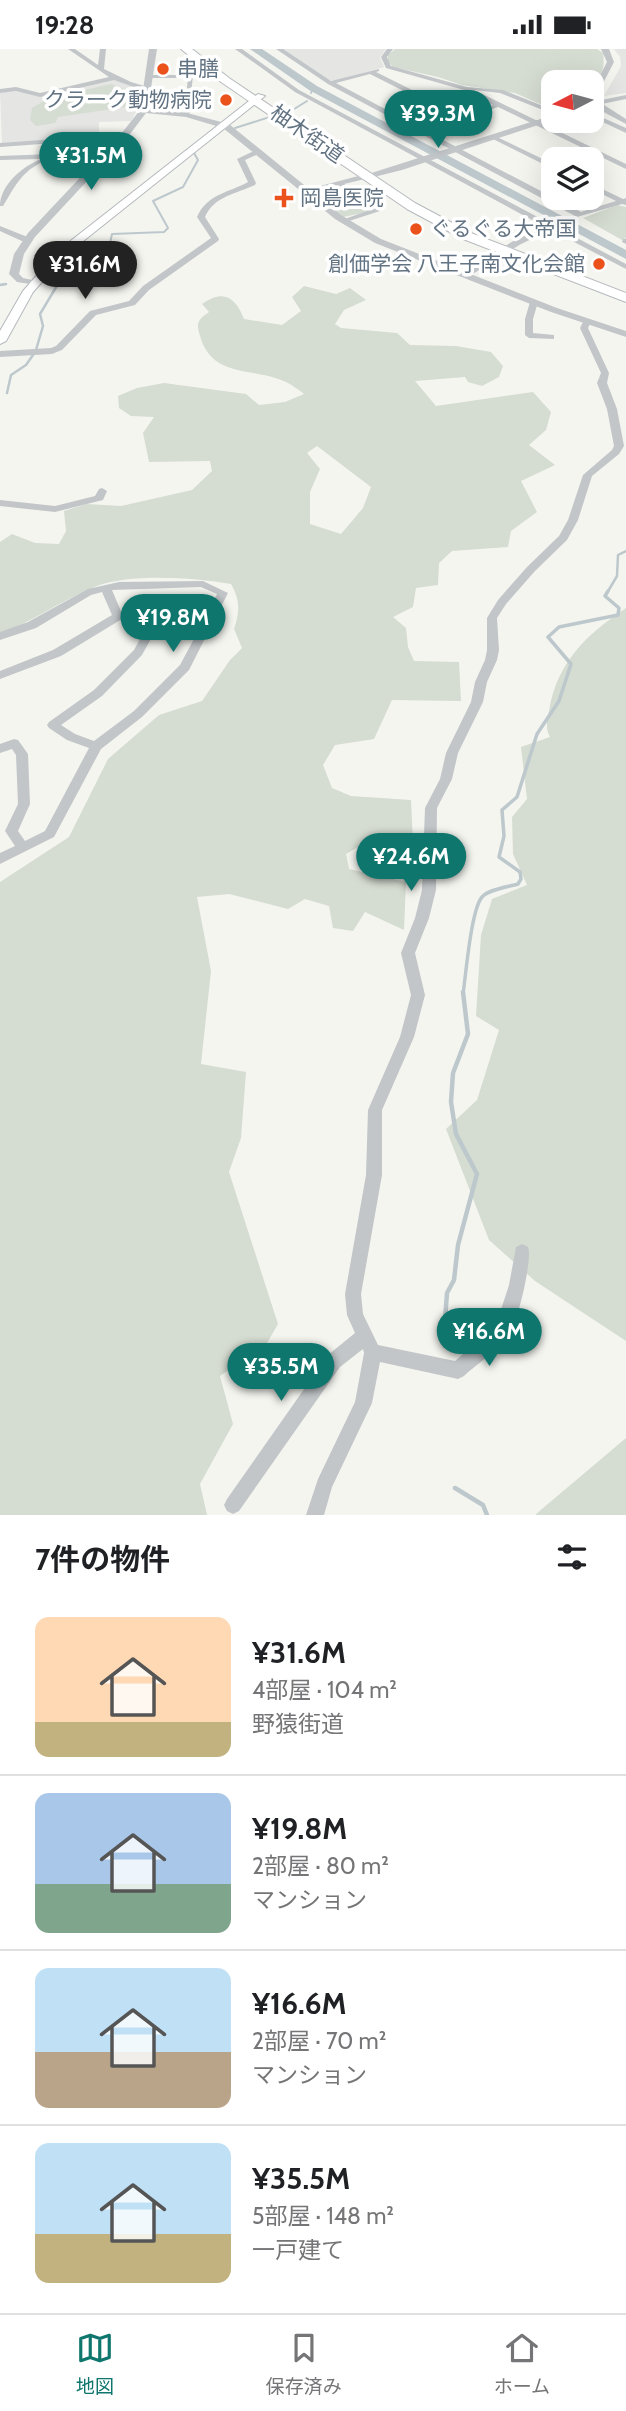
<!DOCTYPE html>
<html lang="ja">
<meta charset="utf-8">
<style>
:root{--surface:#fff;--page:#f6f6f6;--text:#202124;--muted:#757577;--line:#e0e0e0;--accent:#0f766e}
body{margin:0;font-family:Cabin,"Noto Sans JP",sans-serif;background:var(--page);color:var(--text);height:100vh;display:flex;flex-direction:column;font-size:26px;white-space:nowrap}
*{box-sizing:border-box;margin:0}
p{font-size:23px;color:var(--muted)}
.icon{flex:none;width:38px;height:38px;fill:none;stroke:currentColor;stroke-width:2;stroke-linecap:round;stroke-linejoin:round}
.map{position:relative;height:1466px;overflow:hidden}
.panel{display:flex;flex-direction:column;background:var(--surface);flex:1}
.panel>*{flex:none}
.needle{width:46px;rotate:264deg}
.fabs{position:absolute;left:541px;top:21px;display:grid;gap:14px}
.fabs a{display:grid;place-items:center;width:63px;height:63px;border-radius:14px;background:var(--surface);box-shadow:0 7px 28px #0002;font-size:35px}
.price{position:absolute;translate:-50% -60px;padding:0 16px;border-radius:24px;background:var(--accent);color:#fff;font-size:23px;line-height:46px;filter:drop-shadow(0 2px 4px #0008)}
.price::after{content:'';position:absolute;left:50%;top:42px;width:21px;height:16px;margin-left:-10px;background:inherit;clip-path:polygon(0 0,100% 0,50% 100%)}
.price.current{background:#222;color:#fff}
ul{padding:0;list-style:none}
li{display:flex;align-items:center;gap:21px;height:175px;padding:0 35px}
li+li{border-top:2px solid var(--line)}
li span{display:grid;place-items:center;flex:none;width:196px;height:140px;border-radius:14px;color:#555}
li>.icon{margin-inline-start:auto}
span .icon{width:84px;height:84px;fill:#fffc;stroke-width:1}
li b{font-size:30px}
h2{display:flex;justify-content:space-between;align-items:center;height:84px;padding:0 35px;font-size:30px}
.status{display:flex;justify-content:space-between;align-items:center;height:49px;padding:0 35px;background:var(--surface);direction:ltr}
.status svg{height:19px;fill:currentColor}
.tabs{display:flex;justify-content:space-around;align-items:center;height:98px;border-top:2px solid var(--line);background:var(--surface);font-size:19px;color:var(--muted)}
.tabs a{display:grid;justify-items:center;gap:4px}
.tabs .current{color:var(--accent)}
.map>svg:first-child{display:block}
.built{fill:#e5e6e4}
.green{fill:#d5dcd1;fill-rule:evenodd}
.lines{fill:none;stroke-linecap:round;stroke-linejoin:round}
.stream-far3{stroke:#bdc8cd;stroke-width:2}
.stream-far2{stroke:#bdc8cd;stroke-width:2.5}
.stream-far1{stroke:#bdc8cd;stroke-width:3.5}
.stream{stroke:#bdc8cd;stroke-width:4.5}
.river{fill:#bdc8cd;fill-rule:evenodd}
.secondary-casing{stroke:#b4b9be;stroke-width:2}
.primary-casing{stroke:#b5b9bd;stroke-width:2}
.minor{fill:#c2c6c9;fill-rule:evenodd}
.tertiary{fill:#c2c6c9;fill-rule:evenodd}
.secondary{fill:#fff;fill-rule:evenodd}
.primary{fill:#fff;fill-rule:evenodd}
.tertiary-bridge{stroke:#c2c6c9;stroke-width:8}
.poi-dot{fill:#ea511b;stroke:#fff;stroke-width:2.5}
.labels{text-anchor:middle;stroke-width:7;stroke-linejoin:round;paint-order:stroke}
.far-poi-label{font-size:21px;fill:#627383;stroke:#fff;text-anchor:start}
.far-street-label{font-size:21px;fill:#627383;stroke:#fff}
</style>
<div class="status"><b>19:28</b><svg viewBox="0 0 49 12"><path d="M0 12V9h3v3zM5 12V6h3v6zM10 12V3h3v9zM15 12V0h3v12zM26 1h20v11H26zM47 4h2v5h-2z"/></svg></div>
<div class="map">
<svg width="626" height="1466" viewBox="0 0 626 1466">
<rect width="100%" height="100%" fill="#f5f5f0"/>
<path class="built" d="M281 0H386L380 8 384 18 335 32 328 31Z
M614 0H626V44L604 47 621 17 620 8Z
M114 30 139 41 137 61 131 72 99 73V88L2 94 0 43 22 42 39 47Z"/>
<path class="green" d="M395 0H597L603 4C608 42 580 33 553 33V56L547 58 515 44 462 36 438 28 393 18 388 12V6Z
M111 35 130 42 126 58 58 68 55 74 36 77 30 71 32 59 49 49Z
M337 136 369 160 368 163 343 168 313 143Z
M617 156 626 158V189L622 191 583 169Z
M304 237 336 245 350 239 366 251 344 261 335 275 341 279 397 284 410 296 456 297 491 303 503 317 499 328 482 337 468 333 465 328 415 332 436 357 533 343 551 363 546 381 529 396 555 416 521 432 537 463 511 482 508 498 452 502 439 514 438 536 416 539 413 558 393 568 406 579 408 598 414 612 459 613 461 652 392 651 374 690 335 696 323 716 332 739 351 747 411 751 413 794 368 792 346 805 349 820 406 833 404 881 365 863 353 882 333 879 329 857 305 850 288 860 229 845 197 848 211 922 201 1015 246 1023 241 1089 229 1123 278 1275 267 1294 220 1327 233 1375 200 1435 207 1466H0V833L69 788 108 710 159 666 202 652 230 611 242 599 234 580C240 562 240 551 231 535 193 529 134 524 97 537 63 550 34 572 0 585V493L12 485 35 494 59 495 66 482 64 462 87 455 121 457 192 441 212 422 210 412 149 413 143 384 154 368 131 367 119 359 118 347 137 339 164 334 246 345 259 356 285 353 304 345C299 341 292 336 286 333 256 318 214 330 201 290 196 275 196 272 209 263L202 255C224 240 235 248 244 270L282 276 301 262 292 248ZM317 397 371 438 363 459 341 485 310 475V443L320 420 307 404Z
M626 559V1292L535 1232 489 1191 446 1080 477 1051 499 981 476 967 481 886 492 850 527 836 513 805 512 768 527 750 521 698 550 688C545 679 547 671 549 662 557 613 587 585 626 559Z
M626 1389V1466H536V1465Z"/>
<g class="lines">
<path class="stream-far3" d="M311 44 313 39
M291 62 307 52
M235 79 273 67
M47 231 117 220 123 209 109 199 112 185 164 183 168 179 153 152 183 138 198 111 194 104
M0 236 6 235
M57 237 60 232"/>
<path class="stream-far2" d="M0 236 6 235
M36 301 43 277 40 265 58 235
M7 344 11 326 26 316 33 306
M607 544 617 527 618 506 626 502"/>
<path class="stream-far1" d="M463 945C466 925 471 861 482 848 489 840 508 838 518 835L521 830 520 823 499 808 504 787 502 761 517 748 537 685 559 652 571 615 548 588 559 578 618 566 619 559 605 547 608 542"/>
<path class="stream" d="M451 1294 445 1271 447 1244 454 1231 458 1196 477 1125 456 1085 451 1053 453 1024 468 985 463 943
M455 1439 483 1456 487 1466"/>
<path class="river" d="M250 0H262L317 37 626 201V210L309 41Z"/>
<defs>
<path id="secondary" d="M258 45 265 47 67 205 33 243 6 292 0 295V282L23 242 59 201Z"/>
<path id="primary" d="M181 0H192L229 29 415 154 471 184 626 244V253L463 190 407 160 221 33Z"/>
</defs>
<use href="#secondary" class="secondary-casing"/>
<use href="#primary" class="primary-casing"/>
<path class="minor" d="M68 0H75L98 16 100 0H106L104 20 131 33 151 39 148 41 139 40 114 31 40 48 16 42 0 44V40L16 38 40 44 109 28Z
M235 0H242L299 41 626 215V220L551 181 521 195 468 228H462V224L515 191 545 178 295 43Z
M276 0H283L331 32 379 20V22L376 23 462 66 493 56 464 41 386 19 381 8 387 0H393L387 8 391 17 467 38 503 41 553 61V65L500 44 474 41 626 115V120L498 58 426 82 581 163 616 152 592 140V135L623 150 626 149V156L622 155 577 168 328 35ZM370 25 455 68 421 79 336 34Z
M148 26H193L189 67 184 66 188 29H150L147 27Z
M592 64 626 79V84L592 68Z
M113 86 115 87V89C89 99 46 105 26 124 16 133 10 146 3 157H0C0 136 23 117 41 110L0 111V107L52 105 97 91 0 98V94L97 87 100 90Z
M493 86 553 115V120L489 88Z
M256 101 263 103 245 111 256 134 255 136C236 145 214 147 205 168L219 190 218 192 149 241 135 256 96 266 62 301 52 305 0 308V302L51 299 56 297 90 262 129 252 143 237 211 189 197 168C207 145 228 144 248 133L237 110Z
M366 125 370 127 369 129 344 135 380 162 343 174 339 172 370 161 337 136 305 144 301 142Z
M0 177 30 189 31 191 24 193 0 182Z
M623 190H626V195L622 193Z
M534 250 538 253 533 270V284L554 286V290L529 289 525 286V270L530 253Z
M584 271 591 273 588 279 609 324 607 334 617 360 624 397 619 405 592 427 578 471 567 491 535 522 506 555 497 569 499 601 497 611 487 633 483 653 458 704 452 730 437 759 436 841 429 869 415 904 425 946 414 988 382 1061V1126L361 1245 363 1265 378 1296 455 1312 496 1276 509 1236 516 1198 522 1195 528 1198C533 1210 517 1275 509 1287 500 1299 476 1316 464 1327L458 1330 380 1313 372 1354 332 1438 324 1466H306L318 1430 355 1353 364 1304 363 1300 340 1318 239 1462 233 1465 227 1462 224 1456 227 1450 328 1306 355 1284 347 1266 345 1245 366 1126 368 1061 400 988 411 946 401 904 415 869 422 841 425 759 440 730 446 704 471 653 475 633 485 611 487 601V569L498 551 527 518 559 487 568 471 583 426 612 401 614 397 607 360 597 334 601 324 580 279Z
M102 439 107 442 103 451 55 463 0 457V451L55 457 95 447 99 440Z
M203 532 228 544 189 621 142 668 101 700 54 788 0 815V804L15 797 5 782 18 755 16 706 12 700 0 704V695L14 690 18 691 28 705 30 755 18 782 25 792 45 782 89 699 67 691 49 679 47 676 49 673 94 641 134 601 155 563 184 562 206 567 217 545 201 538 112 541 123 567 122 570 61 607 0 630V622L53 601 112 566 102 543 91 546 36 579 0 591V583L28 573 88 540 119 533ZM162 570H184L203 573 180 616 134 662 94 692 75 685 61 676 102 647 142 606Z"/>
<path class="tertiary" d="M149 0H157L148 59 187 64 229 75 341 166 381 190 557 259 626 282V288L551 263 375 194 335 170 223 79 186 68 146 64 127 89 35 188 24 205 19 225 23 229 37 232V236L17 233 9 225 14 205 28 184 121 85 140 61Z
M601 0H609L614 13 599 42 598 49 594 51H592V42L607 13Z
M626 46V50L592 57V53Z
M598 56H604L626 70V75L598 60Z
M553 66V71L402 121 366 130 362 127Z"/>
<use href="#secondary" class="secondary"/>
<use href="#primary" class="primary"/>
<path class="tertiary-bridge" d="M594 49 601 58"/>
</g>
<g class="poi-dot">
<circle cx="163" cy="20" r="7"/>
<circle cx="226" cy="51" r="7"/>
<path d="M280.5 138.5h7v7h7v7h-7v7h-7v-7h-7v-7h7z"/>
<circle cx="416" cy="180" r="7"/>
<circle cx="599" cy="215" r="7"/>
</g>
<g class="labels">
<g class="far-poi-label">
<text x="177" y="27">串膳</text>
<text x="212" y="58" text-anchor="end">クラーク動物病院</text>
<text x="300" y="156">岡島医院</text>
<text x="430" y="187">ぐるぐる大帝国</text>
<text x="585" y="222" text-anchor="end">創価学会 八王子南文化会館</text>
</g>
<g class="far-street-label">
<text transform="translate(307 85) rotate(35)" y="7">柚木街道</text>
</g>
</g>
</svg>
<div class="fabs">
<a><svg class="needle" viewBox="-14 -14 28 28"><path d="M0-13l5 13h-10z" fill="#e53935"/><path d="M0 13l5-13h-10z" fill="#757577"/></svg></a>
<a><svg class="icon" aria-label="layers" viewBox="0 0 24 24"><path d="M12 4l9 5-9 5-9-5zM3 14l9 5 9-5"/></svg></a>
</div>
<b class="price" style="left:438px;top:101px">¥39.3M</b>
<b class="price" style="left:91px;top:143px">¥31.5M</b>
<b class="price current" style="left:85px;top:252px">¥31.6M</b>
<b class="price" style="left:173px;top:605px">¥19.8M</b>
<b class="price" style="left:411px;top:844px">¥24.6M</b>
<b class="price" style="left:489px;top:1319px">¥16.6M</b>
<b class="price" style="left:281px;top:1354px">¥35.5M</b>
</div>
<section class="panel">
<h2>7件の物件<svg class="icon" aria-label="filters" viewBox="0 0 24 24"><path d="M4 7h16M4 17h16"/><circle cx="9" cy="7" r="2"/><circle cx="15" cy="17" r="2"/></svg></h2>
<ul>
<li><span style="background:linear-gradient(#ffd9b3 75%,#c2b280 0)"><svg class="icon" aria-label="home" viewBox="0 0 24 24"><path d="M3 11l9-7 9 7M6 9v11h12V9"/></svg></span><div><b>¥31.6M</b><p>4部屋 · 104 m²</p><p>野猿街道</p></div></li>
<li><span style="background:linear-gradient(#a9c7e8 65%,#7fa58c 0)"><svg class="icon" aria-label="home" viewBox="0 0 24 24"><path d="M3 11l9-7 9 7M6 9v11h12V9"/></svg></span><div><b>¥19.8M</b><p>2部屋 · 80 m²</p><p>マンション</p></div></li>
<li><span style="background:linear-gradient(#bfe0f5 60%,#b9a48a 0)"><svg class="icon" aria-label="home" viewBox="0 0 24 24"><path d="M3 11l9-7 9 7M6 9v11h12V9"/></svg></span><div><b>¥16.6M</b><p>2部屋 · 70 m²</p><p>マンション</p></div></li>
<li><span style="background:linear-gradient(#bfe0f5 65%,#c2b280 0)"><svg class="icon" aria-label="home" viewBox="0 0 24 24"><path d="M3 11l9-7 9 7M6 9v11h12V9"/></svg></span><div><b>¥35.5M</b><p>5部屋 · 148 m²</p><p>一戸建て</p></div></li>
</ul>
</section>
<nav class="tabs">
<a class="current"><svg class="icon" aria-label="map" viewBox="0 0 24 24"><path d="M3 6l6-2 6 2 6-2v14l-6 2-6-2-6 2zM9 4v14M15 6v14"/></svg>地図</a>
<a><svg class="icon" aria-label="saved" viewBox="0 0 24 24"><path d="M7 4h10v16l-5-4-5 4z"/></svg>保存済み</a>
<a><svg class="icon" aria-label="home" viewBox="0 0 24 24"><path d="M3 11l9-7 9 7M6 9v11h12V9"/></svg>ホーム</a>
</nav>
